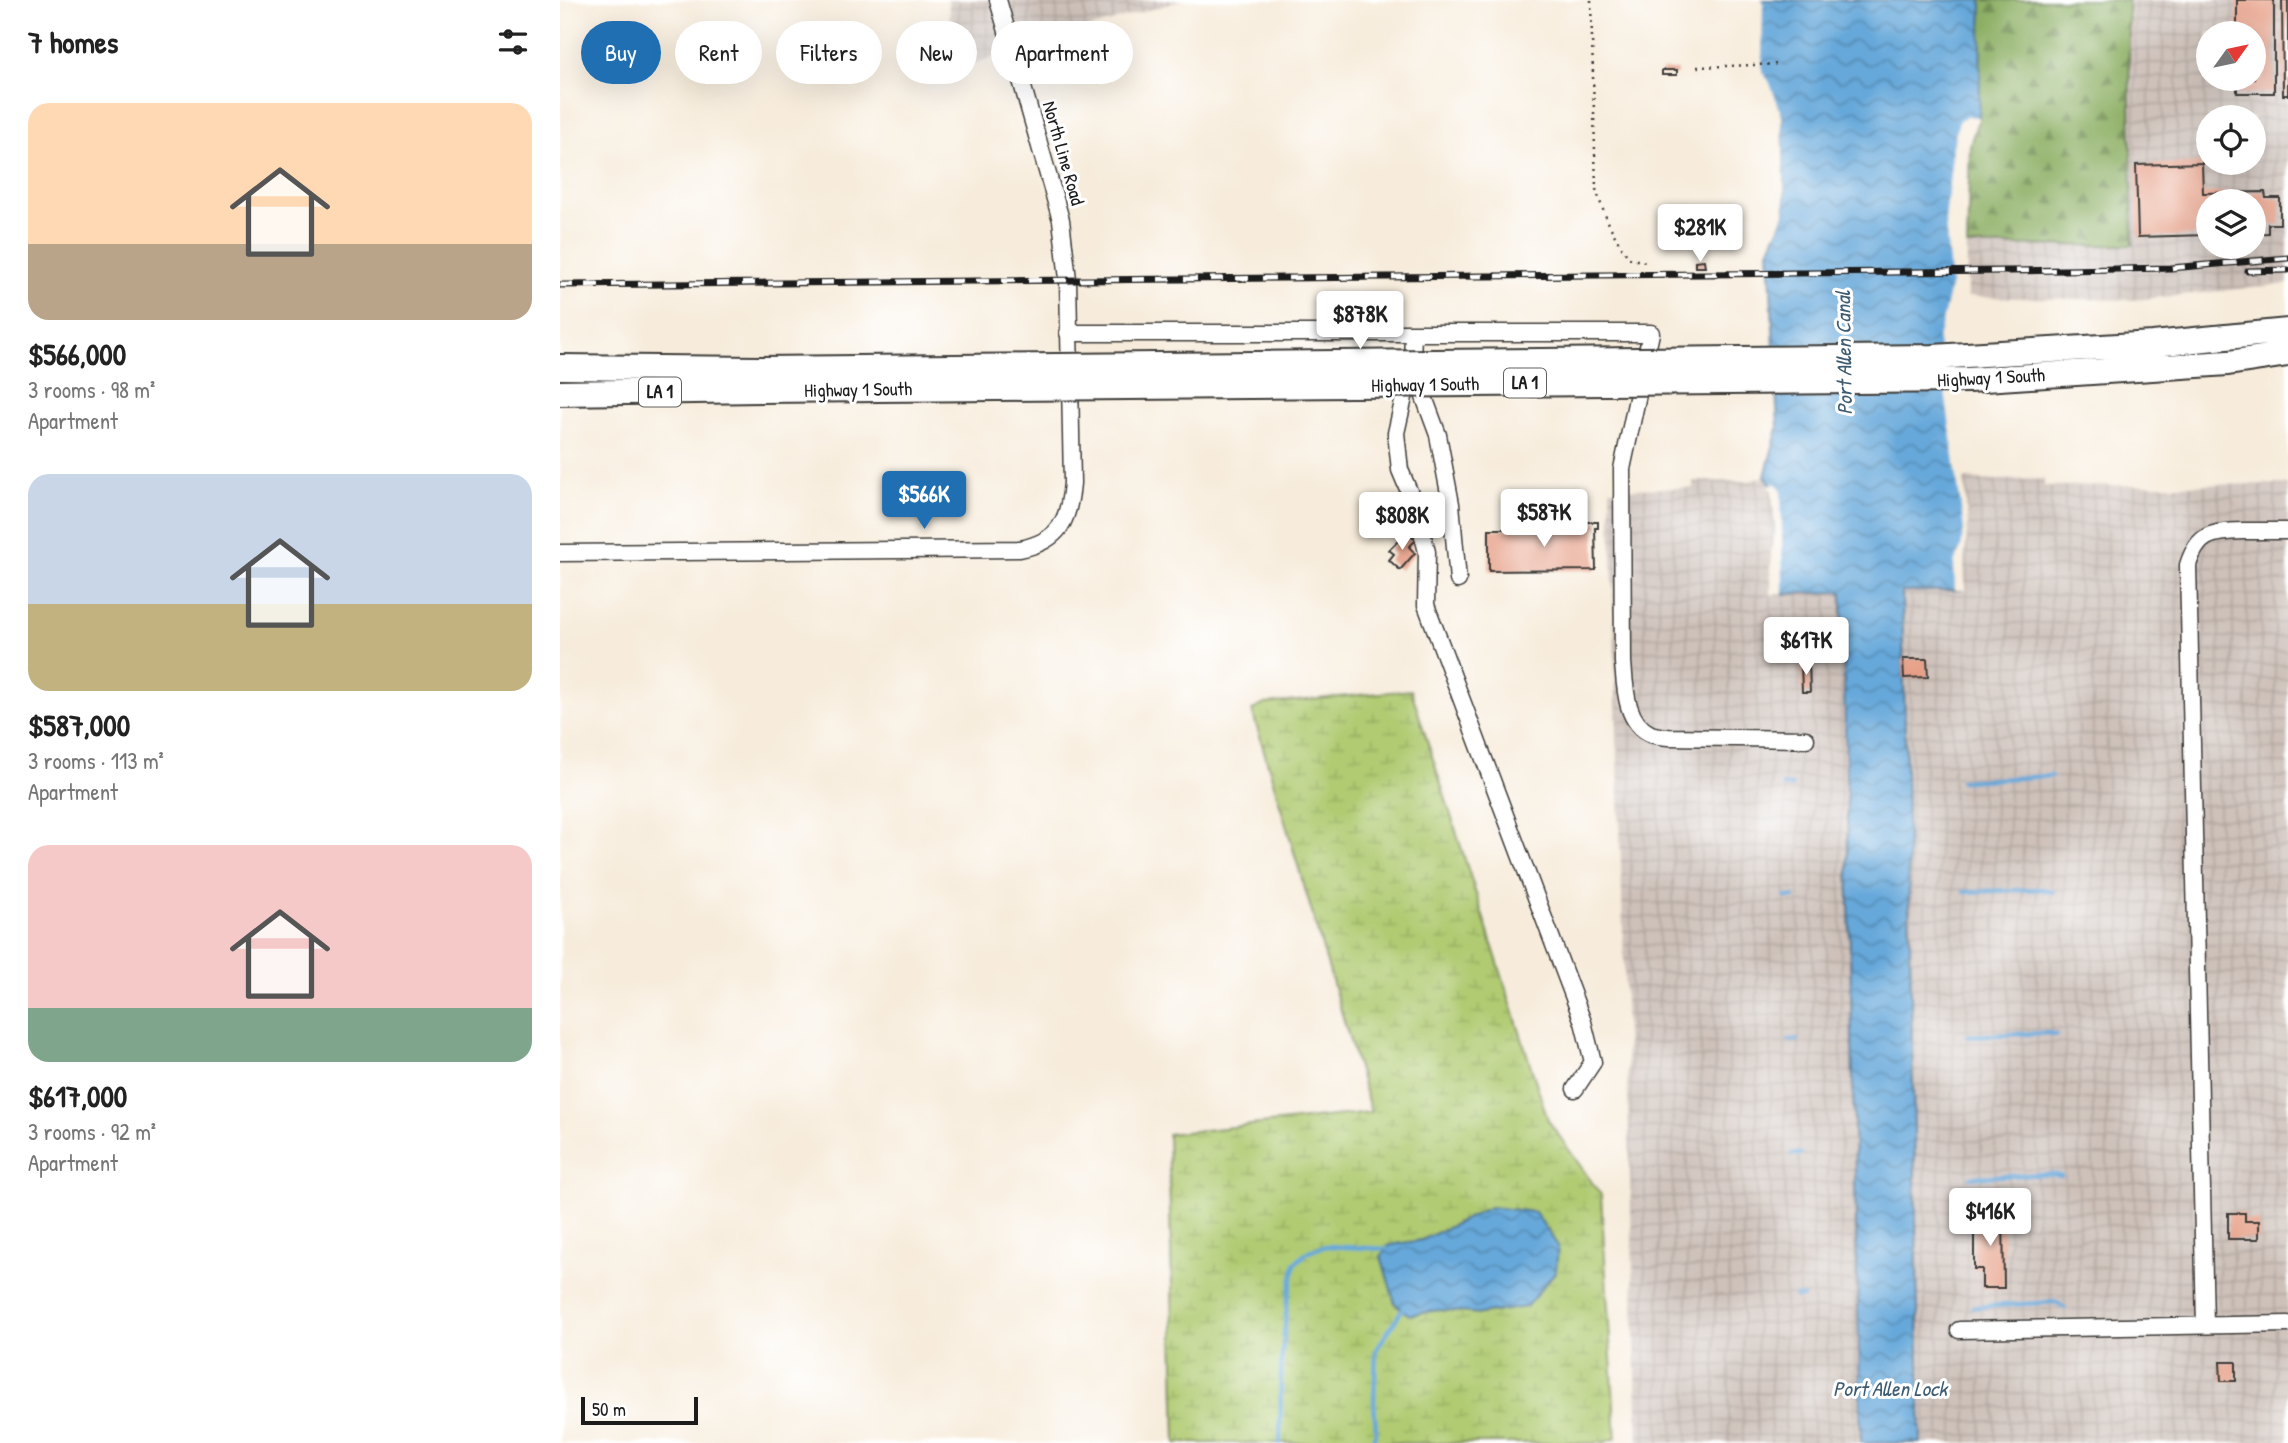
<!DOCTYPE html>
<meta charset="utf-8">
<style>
:root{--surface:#fff;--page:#f2f2f2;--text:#222;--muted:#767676;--accent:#1f6fb2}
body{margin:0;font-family:"Patrick Hand",sans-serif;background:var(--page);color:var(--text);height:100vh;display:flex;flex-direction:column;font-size:26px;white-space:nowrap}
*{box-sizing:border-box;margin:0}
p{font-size:23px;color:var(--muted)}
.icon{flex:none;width:38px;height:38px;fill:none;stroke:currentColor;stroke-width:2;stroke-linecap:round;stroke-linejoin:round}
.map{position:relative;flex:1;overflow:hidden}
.drawer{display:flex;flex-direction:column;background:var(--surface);width:560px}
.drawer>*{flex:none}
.banner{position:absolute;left:21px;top:21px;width:665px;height:63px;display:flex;gap:14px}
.needle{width:46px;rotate:57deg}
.controls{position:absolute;left:1636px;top:21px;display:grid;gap:14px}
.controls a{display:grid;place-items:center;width:70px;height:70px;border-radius:50%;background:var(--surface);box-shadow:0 7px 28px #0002;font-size:35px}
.scale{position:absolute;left:21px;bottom:18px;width:117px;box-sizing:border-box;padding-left:7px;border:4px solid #1c1c1c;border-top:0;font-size:19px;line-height:24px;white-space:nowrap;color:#1c1c1c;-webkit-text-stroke:5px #fff;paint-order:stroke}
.price{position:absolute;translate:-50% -60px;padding:0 16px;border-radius:7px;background:#fff;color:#222;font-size:23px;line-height:46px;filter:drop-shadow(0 2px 4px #0008)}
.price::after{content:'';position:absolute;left:50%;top:42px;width:21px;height:16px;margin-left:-10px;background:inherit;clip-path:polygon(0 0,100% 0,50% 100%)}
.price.on{background:var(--accent);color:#fff}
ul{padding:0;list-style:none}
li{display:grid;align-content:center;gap:14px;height:371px;padding:0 28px}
li span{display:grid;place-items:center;height:217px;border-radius:21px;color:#555}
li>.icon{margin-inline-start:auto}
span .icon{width:126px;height:126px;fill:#fffc;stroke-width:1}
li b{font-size:30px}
h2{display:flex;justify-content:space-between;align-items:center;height:84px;padding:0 28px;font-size:30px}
.chip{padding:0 24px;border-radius:32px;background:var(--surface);box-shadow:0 7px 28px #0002;font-size:24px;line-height:63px}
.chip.on{background:var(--accent);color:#fff}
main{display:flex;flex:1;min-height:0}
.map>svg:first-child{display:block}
.industrial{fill:url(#industrial-grid);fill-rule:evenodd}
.forest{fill:url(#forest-firs);stroke:#546640;stroke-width:2}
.wetland{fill:url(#wetland-marsh);stroke:#667447;stroke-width:2}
.water{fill:url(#water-waves);stroke:#41627b;stroke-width:2}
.pier{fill:#f7ecdb}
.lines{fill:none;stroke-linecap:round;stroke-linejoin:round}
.stream{stroke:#66a8da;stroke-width:4.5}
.building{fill:#e69e85}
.minor-casing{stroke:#3d3b39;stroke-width:19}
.highway-casing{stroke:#3d3b39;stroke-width:28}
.path{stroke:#3d3b39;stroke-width:2.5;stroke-dasharray:2 5;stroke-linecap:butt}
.minor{stroke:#fff;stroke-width:16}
.highway{stroke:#fff;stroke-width:24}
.rail-casing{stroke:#1c1c1c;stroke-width:7}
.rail{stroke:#fff;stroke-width:4.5;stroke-dasharray:13;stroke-linecap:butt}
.highway-bridge-casing{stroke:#3d3b39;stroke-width:28;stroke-linecap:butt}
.highway-bridge{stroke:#fff;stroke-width:24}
.labels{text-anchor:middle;stroke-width:6;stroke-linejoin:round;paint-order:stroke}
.shield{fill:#fff;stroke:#606060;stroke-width:2}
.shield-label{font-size:18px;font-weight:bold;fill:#1c1c1c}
.street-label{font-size:19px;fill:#1c1c1c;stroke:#fff}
.water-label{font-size:21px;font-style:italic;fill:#3d5b71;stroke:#fff}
</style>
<main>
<section class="drawer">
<h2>7 homes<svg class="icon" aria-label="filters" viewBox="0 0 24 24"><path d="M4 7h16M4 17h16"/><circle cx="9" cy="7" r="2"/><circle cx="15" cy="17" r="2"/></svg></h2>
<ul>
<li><span style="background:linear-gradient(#ffd9b3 65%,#b9a48a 0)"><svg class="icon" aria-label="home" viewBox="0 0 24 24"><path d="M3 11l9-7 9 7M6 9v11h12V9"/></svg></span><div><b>$566,000</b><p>3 rooms · 98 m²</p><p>Apartment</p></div></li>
<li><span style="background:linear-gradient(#c9d6e8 60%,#c2b280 0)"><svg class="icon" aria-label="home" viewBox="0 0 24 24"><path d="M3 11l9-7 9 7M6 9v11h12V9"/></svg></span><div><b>$587,000</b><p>3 rooms · 113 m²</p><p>Apartment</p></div></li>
<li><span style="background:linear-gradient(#f6c9c9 75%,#7fa58c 0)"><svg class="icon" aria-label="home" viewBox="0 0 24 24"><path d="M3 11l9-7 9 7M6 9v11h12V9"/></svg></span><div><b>$617,000</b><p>3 rooms · 92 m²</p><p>Apartment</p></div></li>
</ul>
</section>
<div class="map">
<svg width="1728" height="1443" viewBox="0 0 1728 1443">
<defs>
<pattern id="industrial-grid" width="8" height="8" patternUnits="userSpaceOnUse" patternTransform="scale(1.75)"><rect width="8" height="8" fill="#cec1ba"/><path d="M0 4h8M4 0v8" fill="none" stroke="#b0a59f"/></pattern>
<pattern id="forest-firs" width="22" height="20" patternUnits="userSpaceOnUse" patternTransform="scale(1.75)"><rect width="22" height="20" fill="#8caf64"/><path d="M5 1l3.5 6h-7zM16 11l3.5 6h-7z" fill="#728e52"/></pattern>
<pattern id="wetland-marsh" width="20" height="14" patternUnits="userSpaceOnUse" patternTransform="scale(1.75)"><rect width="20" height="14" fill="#b0cb72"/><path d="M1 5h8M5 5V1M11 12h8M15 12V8" fill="none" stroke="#97ae62"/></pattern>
<pattern id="water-waves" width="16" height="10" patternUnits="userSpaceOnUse" patternTransform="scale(1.75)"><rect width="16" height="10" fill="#66a8da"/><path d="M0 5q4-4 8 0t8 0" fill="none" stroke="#5388b0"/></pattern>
</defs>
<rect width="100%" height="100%" fill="#fff"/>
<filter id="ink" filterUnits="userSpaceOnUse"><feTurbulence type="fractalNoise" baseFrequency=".0143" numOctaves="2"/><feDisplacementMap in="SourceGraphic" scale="14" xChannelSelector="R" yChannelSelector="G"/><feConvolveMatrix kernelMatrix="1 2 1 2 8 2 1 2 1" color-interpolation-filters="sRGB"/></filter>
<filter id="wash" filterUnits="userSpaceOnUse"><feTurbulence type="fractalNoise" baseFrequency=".00686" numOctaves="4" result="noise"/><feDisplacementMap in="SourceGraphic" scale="28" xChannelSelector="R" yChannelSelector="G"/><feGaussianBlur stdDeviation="1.57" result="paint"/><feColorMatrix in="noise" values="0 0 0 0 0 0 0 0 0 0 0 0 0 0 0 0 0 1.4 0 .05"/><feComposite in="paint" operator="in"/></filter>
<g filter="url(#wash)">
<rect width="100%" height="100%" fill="#f7ecdb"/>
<path class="industrial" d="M388 0H622L395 69Z
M1568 0H1728V284L1574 300 1407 297V246L1573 245ZM1648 33H1694V79H1648ZM1648 117H1694V163H1648ZM1648 201H1694V247H1648Z
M1205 476 1215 489V594L1282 592 1301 1443H1078L1050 489 1133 488V481H1189Z
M1400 478 1424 480 1484 479V486L1728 484V1443H1361L1342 592 1402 590Z"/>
<path class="forest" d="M1422 0H1568L1573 245 1407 246 1410 145 1419 117Z"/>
<path class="wetland" d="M851 690 988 1120 1041 1195 1056 1438 1042 1443H616L608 1134 811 1112 692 710 705 704Z"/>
<path class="water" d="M1202 0H1422L1419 117 1407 123 1388 348 1405 525 1402 590 1342 592 1361 1443H1301L1282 592 1214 594 1215 489 1205 476 1218 428 1209 251 1225 212 1222 115 1201 71Z
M930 1207 975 1212 998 1246 996 1271 966 1307 921 1314 879 1310 849 1315 835 1304 821 1256 830 1245 862 1240Z"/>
<path class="pier" d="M1199 0H1203L1202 72 1209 81 1222 115 1225 212 1216 234H1213L1221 212 1218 116 1198 71Z
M1407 116 1419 117 1417 122 1410 125 1404 198 1405 251 1403 289 1392 348 1408 525 1404 563 1405 590H1395L1394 563 1401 548 1404 529 1378 340 1391 283 1385 221 1393 146 1399 120Z
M1216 484 1221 489 1223 594 1211 595V551L1215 531 1212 490 1208 485Z"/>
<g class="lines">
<path class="stream" d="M1401 781 1491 776
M1223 786H1232
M1404 892 1483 889 1493 892
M1225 897H1234
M1407 1036 1487 1033 1496 1035
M1229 1040H1237
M1232 1154H1241
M1411 1177 1493 1174 1501 1176
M1235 1297H1243
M1413 1307 1496 1302 1505 1308
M720 1443 721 1364 727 1304 735 1263 749 1251 766 1246 827 1249
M812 1443 816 1431 814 1401 816 1350 842 1310"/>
</g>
<g id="blocks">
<path class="building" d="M1677 0H1714V93H1677V79H1694V33H1677Z
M1722 0H1728V95H1723Z
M1102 70H1117V75H1102Z
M1642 163 1643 193 1705 192 1706 198H1720V224H1708V233L1694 234V201H1648V235L1578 237 1576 165Z
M1144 260 1145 267H1135V261Z
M1006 522H1038V528H1035L1036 570 929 571V529H1006Z
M850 534 856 540 849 547 855 553 840 570 829 560 834 554 829 550 841 538 844 540Z
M1343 659H1367L1368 677 1344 678Z
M1241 661H1249L1250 692H1242Z
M1443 1211 1444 1288H1422V1269H1414V1212Z
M1668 1213H1685V1221H1699V1239H1668Z
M1660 1362H1676V1381H1661Z"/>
</g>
</g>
<g filter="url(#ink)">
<use href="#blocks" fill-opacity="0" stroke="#3d3b39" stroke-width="2"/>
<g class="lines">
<defs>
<path id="minor" d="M508 333H1091L1062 469 1063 662C1065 686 1065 723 1091 734 1095 736 1103 736 1108 737L1246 739
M853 333 852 362 836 433 840 470 856 508 867 552 866 605 1023 1022 1033 1062 1015 1089
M857 378 878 435 891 504 898 580
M0 553 460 549C500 541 509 520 512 483L508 279 501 220 438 0
M1645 1325 1628 565C1638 533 1652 532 1683 531 1698 531 1713 531 1728 531
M1399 1330 1728 1324"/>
<path id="highway" d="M0 367 200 369
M0 393 201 390"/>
</defs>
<use href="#minor" class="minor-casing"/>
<use href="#highway" class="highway-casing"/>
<path class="path" d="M1031 0 1036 189C1044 215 1053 236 1069 258L1085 262
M1137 67 1221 64"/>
<use href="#minor" class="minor"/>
<use href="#highway" class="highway"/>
<defs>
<path id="rail" d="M1688 271 1728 270
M0 285 1449 271 1611 268 1728 258"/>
</defs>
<use href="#rail" class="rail-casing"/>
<use href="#rail" class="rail"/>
<defs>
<path id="highway-bridge" d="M200 369 1373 357 1593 344 1728 331
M201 390 1409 380 1668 363 1728 354"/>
</defs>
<use href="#highway-bridge" class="highway-bridge-casing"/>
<use href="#highway-bridge" class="highway-bridge"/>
</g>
</g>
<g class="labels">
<g class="shield">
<rect x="944" y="368.5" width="42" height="29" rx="5"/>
<rect x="79" y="377.5" width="42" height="29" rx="5"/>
</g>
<g class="shield-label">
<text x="965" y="389">LA 1</text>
<text x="100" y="398">LA 1</text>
</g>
<g class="street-label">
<text transform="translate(504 153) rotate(74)" y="7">North Line Road</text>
<text transform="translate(1431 377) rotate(-3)" y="7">Highway 1 South</text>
<text transform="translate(865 384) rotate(-1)" y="7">Highway 1 South</text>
<text transform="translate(298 389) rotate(-1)" y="7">Highway 1 South</text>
</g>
<g class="water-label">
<text transform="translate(1284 353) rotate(-91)" y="7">Port Allen Canal</text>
<text x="1330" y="1396">Port Allen Lock</text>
</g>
</g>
</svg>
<div class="controls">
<a><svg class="needle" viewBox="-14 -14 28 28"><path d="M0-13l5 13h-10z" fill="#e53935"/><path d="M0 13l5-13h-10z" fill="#767676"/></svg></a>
<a><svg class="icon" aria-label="locate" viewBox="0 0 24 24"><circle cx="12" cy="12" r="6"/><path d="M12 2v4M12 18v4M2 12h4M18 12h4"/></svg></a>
<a><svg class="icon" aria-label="layers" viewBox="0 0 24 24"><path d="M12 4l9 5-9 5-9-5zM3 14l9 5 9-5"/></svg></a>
</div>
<div class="scale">50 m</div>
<b class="price" style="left:1140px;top:264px">$281K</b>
<b class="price" style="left:800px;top:351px">$878K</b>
<b class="price on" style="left:364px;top:531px">$566K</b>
<b class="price" style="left:984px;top:549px">$587K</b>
<b class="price" style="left:842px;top:552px">$808K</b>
<b class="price" style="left:1246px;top:677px">$617K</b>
<b class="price" style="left:1430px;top:1248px">$416K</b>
<div class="banner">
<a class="chip on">Buy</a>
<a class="chip">Rent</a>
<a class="chip">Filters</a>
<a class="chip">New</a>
<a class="chip">Apartment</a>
</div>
</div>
</main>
